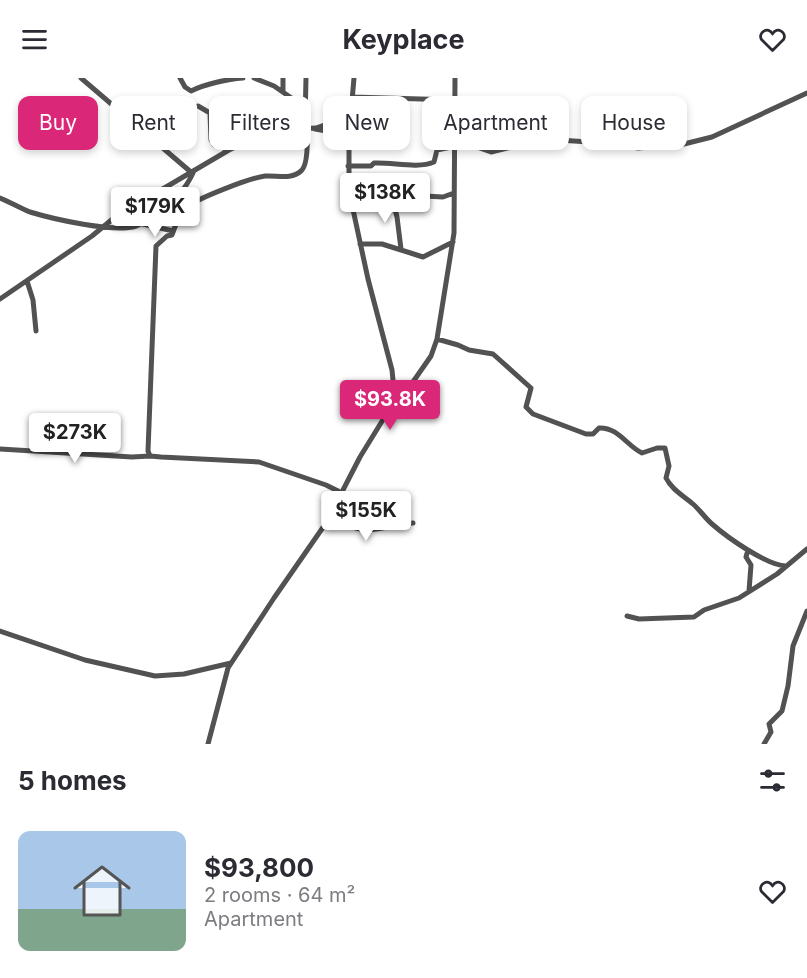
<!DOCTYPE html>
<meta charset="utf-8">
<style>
:root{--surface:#fff;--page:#f2f2f3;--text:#2b2b33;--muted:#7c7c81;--line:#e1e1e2;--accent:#db2777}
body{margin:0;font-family:Inter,sans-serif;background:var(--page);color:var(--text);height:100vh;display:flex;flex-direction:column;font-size:22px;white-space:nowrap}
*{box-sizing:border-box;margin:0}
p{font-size:20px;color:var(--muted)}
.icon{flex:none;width:33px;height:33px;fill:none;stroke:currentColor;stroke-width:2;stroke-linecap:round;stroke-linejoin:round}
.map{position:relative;height:666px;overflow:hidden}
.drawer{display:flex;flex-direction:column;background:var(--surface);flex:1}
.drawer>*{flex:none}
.top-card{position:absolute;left:18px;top:18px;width:771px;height:54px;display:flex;gap:12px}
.price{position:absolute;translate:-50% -51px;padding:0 14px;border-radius:6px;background:#fff;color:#222;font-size:20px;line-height:39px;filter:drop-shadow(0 2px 3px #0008)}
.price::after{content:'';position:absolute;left:50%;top:36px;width:18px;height:14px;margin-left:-9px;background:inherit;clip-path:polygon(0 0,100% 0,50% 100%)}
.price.selected{background:var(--accent);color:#fff}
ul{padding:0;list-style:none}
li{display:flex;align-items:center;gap:18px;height:150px;padding:0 18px}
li+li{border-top:2px solid var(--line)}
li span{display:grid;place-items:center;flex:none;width:168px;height:120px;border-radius:12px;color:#555}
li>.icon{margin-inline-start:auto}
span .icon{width:72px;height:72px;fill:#fffc;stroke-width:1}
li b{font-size:26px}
h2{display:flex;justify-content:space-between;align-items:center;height:72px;padding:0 18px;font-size:26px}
.tag{padding:0 21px;border-radius:12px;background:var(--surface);box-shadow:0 3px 9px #0003;font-size:21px;line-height:54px}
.tag.selected{background:var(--accent);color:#fff}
header{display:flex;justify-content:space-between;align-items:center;height:78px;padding:0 18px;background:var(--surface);font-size:27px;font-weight:700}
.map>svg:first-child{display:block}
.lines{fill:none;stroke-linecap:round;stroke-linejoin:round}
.minor{stroke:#525252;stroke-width:5}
</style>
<header><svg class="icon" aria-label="menu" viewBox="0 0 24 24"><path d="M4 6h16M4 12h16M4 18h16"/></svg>Keyplace<svg class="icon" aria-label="heart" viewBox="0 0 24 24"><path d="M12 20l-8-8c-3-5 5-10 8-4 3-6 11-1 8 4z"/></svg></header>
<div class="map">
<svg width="807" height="666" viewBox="0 0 807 666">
<rect width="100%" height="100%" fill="#fff"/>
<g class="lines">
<path class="minor" d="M81 0 192 95
M180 0 185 9 191 13C205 6 228 1 243 0
M254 0 274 8 306 30
M283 0V14
M306 0 305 44C308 53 309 86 301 93 291 102 277 97 265 98 250 100 198 120 187 129 179 136 175 148 172 157L167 158 156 168 148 373 150 378 161 379 259 384 326 407 338 413 341 417
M352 19 455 22
M198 28 210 35 211 62 214 67 229 72
M315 51 349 57
M454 61 491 74 544 61 619 66 638 70 684 66 712 59 807 15
M348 88H371L374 85C393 84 417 91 434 84L437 72 456 68
M349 114 443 119 454 115
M391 116 397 139 401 171
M0 120C10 124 20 130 30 134 53 141 114 155 136 148 145 145 151 138 159 133 175 122 185 112 193 95
M143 146 173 153
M360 166H382L423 179 453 164
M27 203 33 222 36 253
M0 221 92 158 115 139 229 72 255 60 282 52 316 50 350 38
M437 261 458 267 469 272 493 276 531 310 526 329 533 336 586 356H593L599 350C618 349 627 368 642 375L657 370H665L669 388 666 400C672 412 684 418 693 426 700 432 705 440 712 446 728 460 765 486 785 488
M392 327 408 311 431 278 437 261 454 155 455 0
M0 371 132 379 150 378
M332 435C361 463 378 448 413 445
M748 472 746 479 751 487 749 513
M627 538 639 541 694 539 704 532 739 520 777 496 807 471
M0 553 85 582 155 598 184 596 231 585
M208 666 228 590 274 520 326 445 360 379 392 327 393 302 392 292 368 201 349 113V57L354 0
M764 666 771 654 769 646 782 633 788 608 793 568 807 533"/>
</g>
</svg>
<b class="price" style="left:385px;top:146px">$138K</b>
<b class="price" style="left:155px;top:160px">$179K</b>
<b class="price selected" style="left:390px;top:353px">$93.8K</b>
<b class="price" style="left:75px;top:386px">$273K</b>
<b class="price" style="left:366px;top:464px">$155K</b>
<div class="top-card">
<a class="tag selected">Buy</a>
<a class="tag">Rent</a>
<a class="tag">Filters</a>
<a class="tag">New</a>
<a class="tag">Apartment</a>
<a class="tag">House</a>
</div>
</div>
<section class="drawer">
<h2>5 homes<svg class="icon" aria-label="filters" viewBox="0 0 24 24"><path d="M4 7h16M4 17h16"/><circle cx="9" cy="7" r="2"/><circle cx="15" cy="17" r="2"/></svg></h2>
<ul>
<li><span style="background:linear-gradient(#a9c7e8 65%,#7fa58c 0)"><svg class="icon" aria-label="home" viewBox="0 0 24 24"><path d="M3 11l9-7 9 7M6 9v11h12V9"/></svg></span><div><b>$93,800</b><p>2 rooms · 64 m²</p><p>Apartment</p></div><svg class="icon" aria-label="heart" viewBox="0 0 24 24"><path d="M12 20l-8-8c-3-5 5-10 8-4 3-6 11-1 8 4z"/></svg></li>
</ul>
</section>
